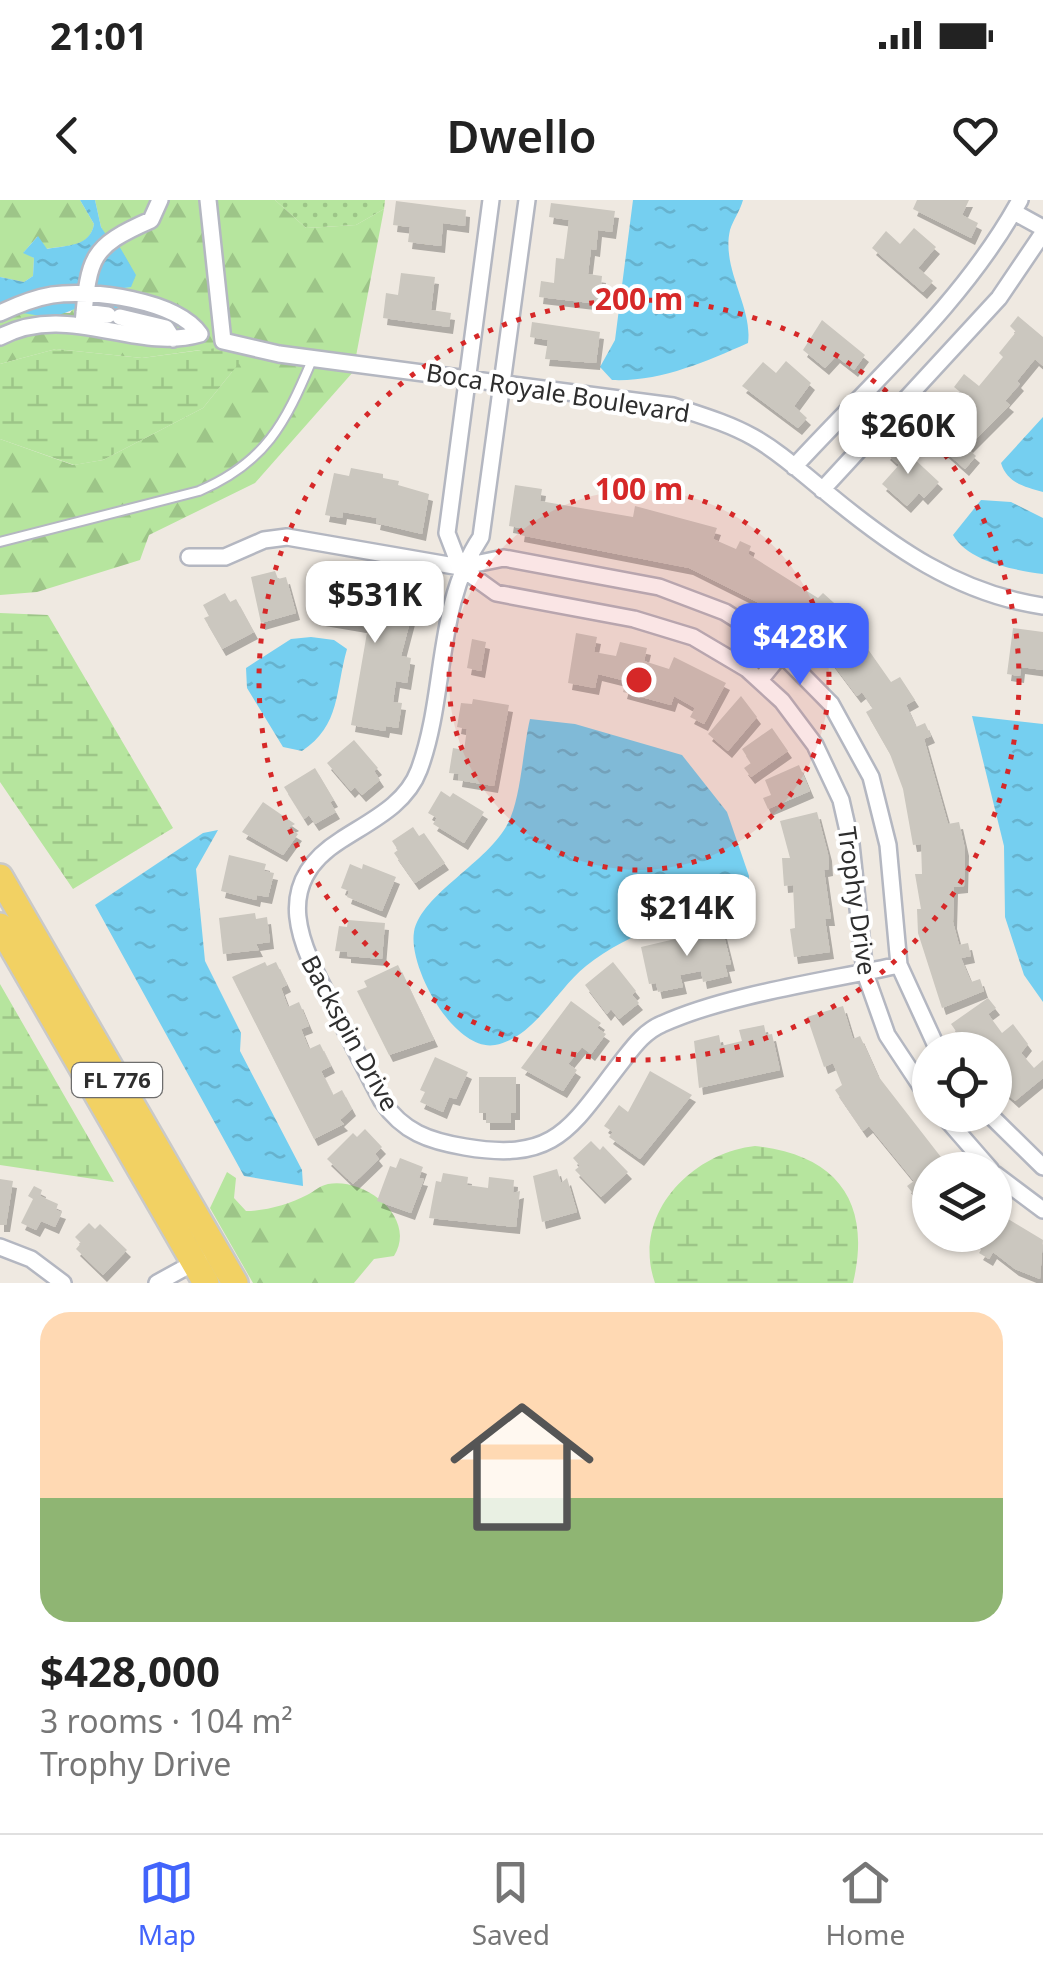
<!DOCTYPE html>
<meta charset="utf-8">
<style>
:root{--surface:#fff;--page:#f6f6f6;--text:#222;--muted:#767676;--line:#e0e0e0;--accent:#4264fb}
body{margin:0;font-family:"Noto Sans",sans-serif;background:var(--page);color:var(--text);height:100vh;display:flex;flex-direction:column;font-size:38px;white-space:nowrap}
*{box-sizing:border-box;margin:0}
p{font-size:32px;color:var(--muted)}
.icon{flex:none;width:55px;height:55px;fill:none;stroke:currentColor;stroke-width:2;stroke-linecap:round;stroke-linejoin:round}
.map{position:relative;height:1083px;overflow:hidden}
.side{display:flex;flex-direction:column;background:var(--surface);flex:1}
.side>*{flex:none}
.buttons{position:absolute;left:912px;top:832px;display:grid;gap:20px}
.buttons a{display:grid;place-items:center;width:100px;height:100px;border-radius:50%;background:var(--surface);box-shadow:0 2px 8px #0004;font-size:50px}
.price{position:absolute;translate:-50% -85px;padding:0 22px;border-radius:20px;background:#fff;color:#222;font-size:32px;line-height:65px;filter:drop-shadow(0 2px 5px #0008)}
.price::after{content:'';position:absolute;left:50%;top:60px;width:30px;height:22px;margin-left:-15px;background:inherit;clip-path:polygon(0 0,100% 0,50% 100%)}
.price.selected{background:var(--accent);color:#fff}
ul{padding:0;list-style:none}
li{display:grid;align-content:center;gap:20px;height:530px;padding:0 40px}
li+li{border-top:2px solid var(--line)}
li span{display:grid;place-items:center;height:310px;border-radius:30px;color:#555}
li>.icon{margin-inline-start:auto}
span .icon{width:180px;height:180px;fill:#fffc;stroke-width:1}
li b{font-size:42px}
.status{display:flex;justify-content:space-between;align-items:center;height:70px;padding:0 50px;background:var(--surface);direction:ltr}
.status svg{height:28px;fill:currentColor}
header{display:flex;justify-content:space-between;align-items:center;height:130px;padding:0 40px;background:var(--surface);font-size:45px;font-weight:600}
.dock{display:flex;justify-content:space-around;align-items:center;height:140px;border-top:2px solid var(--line);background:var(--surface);font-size:28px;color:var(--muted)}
.dock a{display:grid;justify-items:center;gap:5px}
.dock .selected{color:var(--accent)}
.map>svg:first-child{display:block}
.grass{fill:url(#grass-dots)}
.forest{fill:url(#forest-firs)}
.wetland{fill:url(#wetland-marsh)}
.water{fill:url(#water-ripples)}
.building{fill:#cbc7bf;filter:url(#shadow)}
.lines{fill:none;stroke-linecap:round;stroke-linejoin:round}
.lane-casing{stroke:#b4b7c1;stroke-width:12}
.street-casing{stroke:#b4b7c1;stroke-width:20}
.primary-casing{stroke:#c9c9c9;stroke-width:30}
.lane{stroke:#fff;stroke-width:8}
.street{stroke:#fff;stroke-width:15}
.primary{stroke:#f2d163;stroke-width:25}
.ring{fill:none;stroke:#d62828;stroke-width:5;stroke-dasharray:5 10}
.labels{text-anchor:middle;stroke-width:8;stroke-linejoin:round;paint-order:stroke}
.shield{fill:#fff;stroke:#6d6d6d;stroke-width:2.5}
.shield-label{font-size:22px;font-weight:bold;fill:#2e2e2e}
.street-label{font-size:25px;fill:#2e2e2e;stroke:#fff}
.centre{fill:#d62828;stroke:#fff;stroke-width:5}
.ring-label{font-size:30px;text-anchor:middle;font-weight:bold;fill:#d62828;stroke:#fff;stroke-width:8;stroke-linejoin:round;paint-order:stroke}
</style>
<div class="status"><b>21:01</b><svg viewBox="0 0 49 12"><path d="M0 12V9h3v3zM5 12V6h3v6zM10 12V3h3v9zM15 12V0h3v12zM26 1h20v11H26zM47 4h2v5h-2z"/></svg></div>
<header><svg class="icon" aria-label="back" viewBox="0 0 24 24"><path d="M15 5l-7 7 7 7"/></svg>Dwello<svg class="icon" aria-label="heart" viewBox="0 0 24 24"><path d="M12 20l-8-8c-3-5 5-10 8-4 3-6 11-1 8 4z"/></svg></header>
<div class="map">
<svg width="1043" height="1083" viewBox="0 0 1043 1083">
<defs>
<pattern id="grass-dots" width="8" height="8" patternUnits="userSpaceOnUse" patternTransform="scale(2.5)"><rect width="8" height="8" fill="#b6e59e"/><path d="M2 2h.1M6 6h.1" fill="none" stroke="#9dc588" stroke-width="1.8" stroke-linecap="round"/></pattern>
<pattern id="forest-firs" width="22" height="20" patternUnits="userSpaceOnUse" patternTransform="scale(2.5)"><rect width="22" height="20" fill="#b6e59e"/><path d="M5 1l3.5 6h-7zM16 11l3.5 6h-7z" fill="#9dc588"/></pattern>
<pattern id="wetland-marsh" width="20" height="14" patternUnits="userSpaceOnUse" patternTransform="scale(2.5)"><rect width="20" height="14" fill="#b6e59e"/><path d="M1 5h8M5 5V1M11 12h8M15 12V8" fill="none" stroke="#9dc588"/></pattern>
<pattern id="water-ripples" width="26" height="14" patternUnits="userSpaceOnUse" patternTransform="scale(2.5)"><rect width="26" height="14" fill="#75cff0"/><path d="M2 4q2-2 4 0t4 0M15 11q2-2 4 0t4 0" fill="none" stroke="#66b2ce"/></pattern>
<filter id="shadow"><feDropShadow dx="4" dy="7" stdDeviation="0" flood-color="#0004"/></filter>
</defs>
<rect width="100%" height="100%" fill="#efe9e1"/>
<path class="grass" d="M275 0H385L384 9 356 25 306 28Z"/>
<path class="forest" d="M0 0H80L94 24C90 48 67 45 46 49L37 37 24 52 34 58 33 76 24 82 0 77Z
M95 0H275L306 28 356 25 384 9 353 172 255 283 149 335 140 360 37 392 0 395V239L73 265 103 260 203 208 232 172 200 150 142 158 56 149 0 164V112L70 113 81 98 102 100 112 109 121 106 117 88 131 87 101 27Z
M227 972 236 978 234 998 246 1011C266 1011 290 1004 307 995 315 991 319 986 328 984 364 977 418 1017 394 1056L374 1059 354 1083H253L210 1008Z"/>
<path class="wetland" d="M224 147 239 149 240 162 203 208 103 260 74 265 0 239V164L56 149 142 158Z
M0 413 48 415 173 628 73 689 0 582Z
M0 784 114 982 0 965Z
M755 946C838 955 872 1003 853 1083H655C631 1015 691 953 755 946Z"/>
<path class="water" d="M80 0H95L101 27 111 42 118 44 136 75 131 87 117 89 118 112 96 100C79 106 59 119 41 116 26 114 16 111 0 112V77L24 82 33 76 34 58 23 53 38 36 47 49C67 45 90 47 94 24Z
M633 0H743C740 11 733 20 730 30 721 69 753 107 748 143 705 162 660 182 612 180L600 167 615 140Z
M1043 217V292C1025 287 1007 283 1001 263Z
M981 300 1011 302 1043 318V374C1014 370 969 362 953 335Z
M311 437 334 440 347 449C335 491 341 525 302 551L283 547 247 488 246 468 291 439Z
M972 516 1043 524V802L1024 775 1005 717 1004 646Z
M530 519 575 524 682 555 727 612 749 676 747 699C694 713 629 731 586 766 557 789 534 838 495 845 454 852 408 767 414 732 421 694 489 662 508 623 521 598 523 548 530 519Z
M218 630 196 669 205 761 241 833 240 851 302 970 303 986 244 976 95 705 203 633Z"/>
<path class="building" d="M917 0H969L962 15 978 23 971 38 913 9Z
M396 1 466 10 465 26 443 23 441 46 408 42 410 27 393 25Z
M551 3 615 11 612 32 598 30 596 50 591 49 588 74 602 76 599 104 539 97 541 81 554 83 556 58 564 59 569 20 549 17Z
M914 28 936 47 918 68 933 81 923 92 872 48 886 31 900 44Z
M401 73 435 77 431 110 451 113 449 127 383 118 386 93 398 95Z
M1018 116 1043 137V166L1035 159 1017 181 1020 184 1005 201 1010 205 967 248 976 256 965 269 915 225 926 213 943 228 969 199 954 187 964 174 979 186 1003 157 999 153 1016 132 1010 126Z
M822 120 865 155 854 170 836 156 825 168 803 150Z
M532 122 600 132 596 163 545 159 548 140 530 137Z
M786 161 811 183 794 206 807 218 798 228 742 186 763 162 776 173Z
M896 242 939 282 924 298 919 293 907 306 882 284 899 265 886 253Z
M351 268 383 274V278L399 281 398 285 429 294 422 334 376 323 377 318 343 312 342 318 325 315 334 273 349 276Z
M515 285 542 289 540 301 633 317 635 306 717 328 713 339 736 349 740 341 751 346 748 354 818 398 823 393 843 411 837 418 865 445 891 482 900 477 915 500 906 505 916 527 925 523 931 536 924 539 948 624 959 622 965 649 964 686 954 687 953 722 959 745 968 743 971 756 961 758 971 782 980 779 984 791 942 808 918 733 917 709H921L915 674H922L921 644 913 645 903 589 890 554 866 512 873 508 862 492 857 496 821 448 767 407 689 368 520 335 521 328 509 326Z
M275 371 278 379 286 377 296 413 261 423 251 377Z
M335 373 360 380 358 391 380 395 386 394 388 384 413 388 411 398 416 399 401 456 411 458 407 483 396 481 393 502 402 503 398 528 386 526 385 531 351 525 368 427 321 419 327 383 333 384Z
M225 393 230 402 236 399 254 432 222 449 204 418 209 416 203 405Z
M1013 428 1043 432V470L1021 467 1020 476 1007 474Z
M576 433 597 437 594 452 616 456 620 442 647 448 644 461 669 469 674 457 726 483 704 524 690 517 695 508 674 496 671 505 623 492 626 481 598 474 595 488 568 483Z
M472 439 486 442 481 471 467 468Z
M741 496 757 517 728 551 708 534Z
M473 499 509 505 494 586 458 580 459 574 449 573 453 548 464 550 467 529 457 527 461 503 472 504Z
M772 528 788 551 751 577 744 568 751 563 742 549Z
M354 540 378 568 374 571 380 580 362 595 355 587 351 591 327 563Z
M799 565 810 591 768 609 763 598 771 595 765 580Z
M315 568 334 600 330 602 336 612 315 624 309 615 304 619 284 587Z
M441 591 450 597 453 593 484 612 464 643 433 624 437 618 428 613Z
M263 602 295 624 288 628 298 634 283 655 242 632Z
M817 612 828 654 829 669 824 670 831 719H825L830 752 794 757 790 729 795 728 793 685 784 686 782 658H790L780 621Z
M413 627 419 636 424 633 445 663 415 683 394 653 398 650 392 641Z
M229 655 266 664 264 671 274 673 268 697 257 695 256 700 221 691Z
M350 664 362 669 363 664 396 677 382 711 347 697 349 691 341 688Z
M255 713 256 719 267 717 270 742 256 744 259 750 223 754 219 718Z
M348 720 385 723 382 759 347 756V752L335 751 339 726 347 727Z
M722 728 731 764 725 765 728 776 703 782 701 771 680 775 683 787 658 792 656 783 649 784 641 747Z
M265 762 267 766 276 762 287 785 281 788 288 807 299 802 309 826 301 829 309 849 320 844 331 866 321 871 333 895 342 890 352 909 340 920 344 924 314 939 232 777Z
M613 762 636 791 632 795 639 803 619 819 611 809 607 814 585 785Z
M398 765 434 840 389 855 357 791 367 787 364 781Z
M988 798 996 808 988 814 1002 833 1013 824 1028 844 1021 853 1034 868 1043 860V878L1015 901 995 883V850H988L979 838 967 847 951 824Z
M571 801 601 823 597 828 606 834 591 854 582 847 568 864 577 870 563 891 521 868Z
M843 806 853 839 860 836 878 876 951 970H930V999L922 990 915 996 907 986 914 981 869 926 863 931 835 890 842 885 833 863 824 867 807 817Z
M764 825 766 835 772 834 780 870 699 888 694 841 719 835 721 846 742 841 739 830Z
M435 857 468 872 456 899 449 897 443 912 420 902 425 892 420 890Z
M650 871 692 895 640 959 609 937 613 932 604 926 619 905 628 912Z
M479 877H516V913H511V923H486V913H479Z
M365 929 382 947 375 954 379 959 353 984 327 959 353 933 357 937Z
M591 941 600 950 603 946 628 972 601 997 575 970 580 966 573 958Z
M400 958 423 967 419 978 424 979 411 1013 377 1001 390 966 396 968Z
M557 969 561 983 567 978 577 1012 542 1022 533 976Z
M443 973 468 977 467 985 488 988 489 977 514 980 513 993 520 991 516 1027 429 1018 436 981 441 982Z
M0 979 13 981 6 1025H0Z
M34 986 42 990 40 996 58 1004 56 1010 62 1012 55 1027 41 1021 36 1030 21 1023 33 999 28 996Z
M995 1011 1043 1040 1040 1079 1015 1069 993 1052 989 1059 979 1053 983 1047 967 1035H995Z
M89 1023 95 1029 100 1024 127 1050 103 1075 76 1049 81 1043 75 1037Z"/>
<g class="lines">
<defs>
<path id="lane" d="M0 342 199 291C265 263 285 224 312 160"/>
<path id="street" d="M208 0 223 141 279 154 673 206C700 215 728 223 753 237 780 252 803 274 827 293 891 346 958 394 1043 406
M527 0 481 337C435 405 447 495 419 570 406 605 370 621 341 640 268 686 302 747 333 806 349 837 365 869 382 901 403 932 429 941 465 947 558 963 571 926 623 860 634 846 645 831 662 824 728 794 827 781 899 765
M1014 12 1043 28
M84 112 108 115
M0 113C17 105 34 98 52 95 92 89 176 100 200 134 135 153 68 101 0 137
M120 117 166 128 173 139
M83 124C89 58 89 47 151 20L160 0
M794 267C872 182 965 101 1020 0
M822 290 999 98 1043 33
M189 357H225L264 340 287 337 460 367 504 358 659 387 725 412 766 438 831 504 871 577 888 645 899 765 938 850
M460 367 496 393 634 419 693 437 747 469 782 501 815 545 841 600 851 644 865 773 887 835 930 900
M460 367 447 333 491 0
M760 480 783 452
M943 915 991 970
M990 915 1043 967
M995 974 1043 1010
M0 1047 31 1059 63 1083
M157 1083 199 1060"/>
<path id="primary" d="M0 677 235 1083
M0 726 206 1083"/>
</defs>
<use href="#lane" class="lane-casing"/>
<use href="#street" class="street-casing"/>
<use href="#primary" class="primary-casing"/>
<use href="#lane" class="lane"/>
<use href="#street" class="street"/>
<use href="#primary" class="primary"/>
</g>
<circle cx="639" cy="480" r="190" fill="#d62828" fill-opacity=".12"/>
<g class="ring">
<circle cx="639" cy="480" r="190"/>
<circle cx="639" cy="480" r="380"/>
</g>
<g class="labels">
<rect class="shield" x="72" y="863" width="90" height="34" rx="8"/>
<g class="shield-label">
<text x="117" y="888">FL 776</text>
</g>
<g class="street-label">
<text transform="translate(558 193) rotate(9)" y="9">Boca Royale Boulevard</text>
<text transform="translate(857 701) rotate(82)" y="9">Trophy Drive</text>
<text transform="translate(350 833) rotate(61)" y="9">Backspin Drive</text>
</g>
</g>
<circle cx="639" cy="480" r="15" class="centre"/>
<g class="ring-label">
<text x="639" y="110">200 m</text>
<text x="639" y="300">100 m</text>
</g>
</svg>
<div class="buttons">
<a><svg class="icon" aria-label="locate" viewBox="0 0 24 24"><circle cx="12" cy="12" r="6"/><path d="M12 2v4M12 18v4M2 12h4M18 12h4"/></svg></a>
<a><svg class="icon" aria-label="layers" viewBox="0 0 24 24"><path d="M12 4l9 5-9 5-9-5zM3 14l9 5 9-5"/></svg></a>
</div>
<b class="price" style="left:908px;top:277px">$260K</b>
<b class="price" style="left:375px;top:446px">$531K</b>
<b class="price selected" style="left:800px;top:488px">$428K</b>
<b class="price" style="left:687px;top:759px">$214K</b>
</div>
<section class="side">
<ul>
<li><span style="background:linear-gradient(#ffd9b3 60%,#8fb573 0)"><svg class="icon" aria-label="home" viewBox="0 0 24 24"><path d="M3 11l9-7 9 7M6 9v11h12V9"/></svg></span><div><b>$428,000</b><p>3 rooms · 104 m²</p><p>Trophy Drive</p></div></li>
</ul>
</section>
<nav class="dock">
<a class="selected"><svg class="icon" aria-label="map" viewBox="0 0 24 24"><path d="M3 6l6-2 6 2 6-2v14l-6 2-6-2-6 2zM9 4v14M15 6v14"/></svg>Map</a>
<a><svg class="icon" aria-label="saved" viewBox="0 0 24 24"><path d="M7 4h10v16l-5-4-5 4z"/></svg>Saved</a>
<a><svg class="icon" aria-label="home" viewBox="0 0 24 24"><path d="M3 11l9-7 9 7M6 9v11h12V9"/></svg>Home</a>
</nav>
